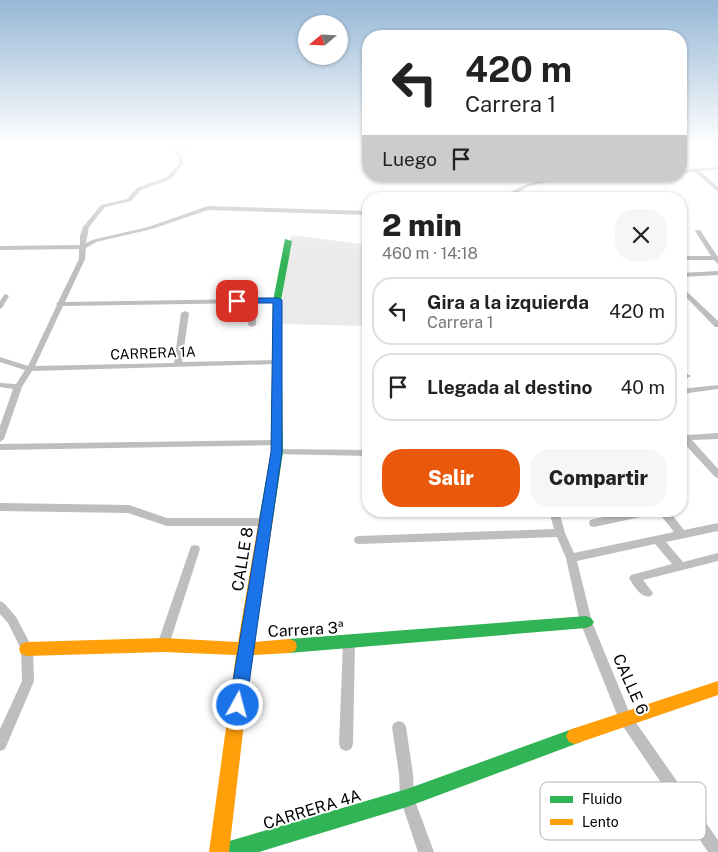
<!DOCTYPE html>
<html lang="es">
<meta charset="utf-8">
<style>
:root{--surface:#fff;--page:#f6f6f6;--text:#222;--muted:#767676;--line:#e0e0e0;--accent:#ea580c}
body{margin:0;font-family:"Public Sans",sans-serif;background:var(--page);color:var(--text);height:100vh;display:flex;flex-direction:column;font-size:19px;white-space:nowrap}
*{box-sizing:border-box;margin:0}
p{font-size:16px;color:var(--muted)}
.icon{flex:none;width:28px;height:28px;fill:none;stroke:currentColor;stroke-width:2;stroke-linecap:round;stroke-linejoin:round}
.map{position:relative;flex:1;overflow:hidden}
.side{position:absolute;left:362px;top:192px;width:325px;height:325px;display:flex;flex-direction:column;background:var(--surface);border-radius:20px;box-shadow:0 1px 4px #0004}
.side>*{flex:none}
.guide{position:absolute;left:362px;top:30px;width:325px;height:152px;border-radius:20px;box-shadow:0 1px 4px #0004;background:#fff;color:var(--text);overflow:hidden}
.needle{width:32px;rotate:251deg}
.tools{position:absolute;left:298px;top:15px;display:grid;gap:10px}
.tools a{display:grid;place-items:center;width:50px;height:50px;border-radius:50%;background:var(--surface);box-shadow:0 1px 4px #0004;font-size:25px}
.pin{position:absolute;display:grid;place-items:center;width:42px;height:42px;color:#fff;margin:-21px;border-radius:10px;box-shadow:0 2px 8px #0006}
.me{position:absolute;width:55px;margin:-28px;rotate:7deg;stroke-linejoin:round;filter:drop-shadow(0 0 4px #0008)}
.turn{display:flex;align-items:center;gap:18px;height:105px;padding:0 20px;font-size:22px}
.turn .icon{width:65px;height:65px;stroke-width:2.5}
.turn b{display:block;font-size:35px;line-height:42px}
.then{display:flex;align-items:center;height:48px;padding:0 20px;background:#0003;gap:10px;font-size:19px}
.round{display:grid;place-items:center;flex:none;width:52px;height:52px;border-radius:20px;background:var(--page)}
.headline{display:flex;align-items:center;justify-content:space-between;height:85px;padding:0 20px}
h1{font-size:30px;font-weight:800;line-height:38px}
.action{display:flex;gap:10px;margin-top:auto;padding:10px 20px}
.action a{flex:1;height:58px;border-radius:20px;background:var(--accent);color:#fff;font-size:20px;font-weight:800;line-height:58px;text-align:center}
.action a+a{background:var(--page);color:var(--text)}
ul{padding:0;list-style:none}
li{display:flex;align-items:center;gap:15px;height:68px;margin:0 10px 8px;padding:0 10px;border:2px solid var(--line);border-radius:20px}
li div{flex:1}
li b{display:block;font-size:19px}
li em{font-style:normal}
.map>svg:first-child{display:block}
.green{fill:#eaeaea}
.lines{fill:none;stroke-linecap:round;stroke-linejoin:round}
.street{fill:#bebebe;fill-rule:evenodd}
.fast{fill:#30b455;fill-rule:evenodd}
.slow{fill:#ff9f0a;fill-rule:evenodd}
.route{fill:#1a73e8;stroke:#114b97}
.labels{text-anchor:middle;stroke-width:4;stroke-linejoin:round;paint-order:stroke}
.street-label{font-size:14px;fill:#000;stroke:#fff}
.near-street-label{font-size:16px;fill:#000;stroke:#fff}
.key{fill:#fff;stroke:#b2b2b2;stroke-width:1}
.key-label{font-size:14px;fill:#000}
</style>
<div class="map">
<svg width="718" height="852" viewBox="0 0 718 852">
<rect width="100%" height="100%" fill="#fff"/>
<path class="green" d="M291 235 369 245V326L279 324Z"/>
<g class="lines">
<g class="street">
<path d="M192 144H198L178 152 183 158V164L171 179 141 190 131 201 105 207 89 227 86 243 92 240 148 227 208 206 369 211V215L208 210 152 229 96 242 86 248 85 259 65 302 251 299 254 298 257 299H277L280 301 277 303H257L256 325 252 327 248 325 250 303 63 306 35 366 174 363 181 313 185 311 189 313 182 362 277 360 281 362 277 364 32 371 22 387 4 439 0 442V426L13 389 0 387V383L16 384 25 370 0 362V357L28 366 57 305 56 304 58 302 79 259V249L0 250V246L80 245V236L83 227 101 205 127 199 137 188 167 177 179 164V158L173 150Z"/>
<path d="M718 167V169L700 171 718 187V192L695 172 681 173V171L692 169 694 168 697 169Z"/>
<path d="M559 176H571C558 182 542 182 527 187 519 191 511 199 502 199 517 185 539 180 559 176Z"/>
<path d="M696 230H700L718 257V264L714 260H681V256H711L695 231Z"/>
<path d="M718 271V275L681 277V273Z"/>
<path d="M681 286 718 321V327H715L681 292Z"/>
<path d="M6 294 9 296 2 308 0 309V301L4 295Z"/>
<path d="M681 374H687L691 376 687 378H681Z"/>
<path d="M718 385V389L681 394V389Z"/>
<path d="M681 431 687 435 718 433V439L692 440 718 469V478L715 477 681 440Z"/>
<path d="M276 440 281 443 279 445 0 450V444Z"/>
<path d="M277 449 369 450V456L274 454 272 452 274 450Z"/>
<path d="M0 503 129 505 167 518H265L269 519 270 522 269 525 265 526H167L128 513 0 511Z"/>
<path d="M549 511H559L565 533 574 553 674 532 659 513 594 527 590 526 589 523 590 520 594 519 635 511H669L684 530 718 523V531L666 542 683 562 718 553V561L643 580 653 593 651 596C641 599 634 586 629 578L631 575 635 574 672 564 655 544 577 561 592 622 630 714 718 840V852H708L620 722 580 622 566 558 557 537 359 544 355 543 354 540 355 537 359 536 554 529Z"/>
<path d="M195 545 199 546 200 549 169 645 167 649 163 650 159 649 157 645 190 549 191 546Z"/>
<path d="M0 601 4 603 16 617 33 649 34 681 5 749 0 751V729L22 681 21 649 8 623 0 614Z"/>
<path d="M349 638 353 639 355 643 353 744 351 749 346 751 341 749 339 744 343 643 345 639Z"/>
<path d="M399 721 404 723 406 727 413 774 414 798 434 852H418L400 798 399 774 392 727 394 723Z"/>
</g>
<g class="fast">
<path d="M285 239 292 241 281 301 283 452 273 519 271 522H261L259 519 271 452 273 301Z"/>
<path d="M586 616 591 618 594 622 591 626 586 628 289 653 283 651 281 646 283 641 289 639Z"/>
<path d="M575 728 581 730 584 736 581 742 407 807 259 852H216L219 845 226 842 407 789Z"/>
</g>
<g class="slow">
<path d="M266 514 271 516 273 519 254 642 289 639 295 641 297 646 295 651 289 653 252 655 229 852H209L236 655 163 652 27 656 21 654 19 649 21 644 27 642 163 638 238 642 259 519 261 516Z"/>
<path d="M718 681V695L575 744 569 742 566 736 569 730 575 728Z"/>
</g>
</g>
<linearGradient id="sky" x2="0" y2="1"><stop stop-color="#96b7d6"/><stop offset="0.55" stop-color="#fff"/><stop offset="1" stop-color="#fff" stop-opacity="0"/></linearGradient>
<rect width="718" height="263" fill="url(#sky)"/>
<path class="route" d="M237 298H278L282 300V452L246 705 244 710 238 712 232 710 229 705 271 452 273 303H234L232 301Z"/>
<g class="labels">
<g class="street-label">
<text transform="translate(153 353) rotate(-2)" y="5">CARRERA 1A</text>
</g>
<g class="near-street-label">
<text transform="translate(242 559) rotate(-81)" y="6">CALLE 8</text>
<text transform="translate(306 629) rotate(-3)" y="6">Carrera 3ª</text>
<text transform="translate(631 684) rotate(66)" y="6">CALLE 6</text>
<text transform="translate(312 809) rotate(-17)" y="6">CARRERA 4A</text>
</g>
</g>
<rect x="540" y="782" width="166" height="58" rx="8" class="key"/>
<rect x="550" y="796" width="23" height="7" fill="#30b455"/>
<rect x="550" y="819" width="23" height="6" fill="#ff9f0a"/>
<g class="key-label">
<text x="582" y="804">Fluido</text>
<text x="582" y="827">Lento</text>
</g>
</svg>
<div class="tools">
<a><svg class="needle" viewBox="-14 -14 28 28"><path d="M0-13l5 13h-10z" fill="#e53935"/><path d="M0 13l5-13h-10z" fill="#767676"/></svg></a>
</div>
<div class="pin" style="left:237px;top:301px;background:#d93025"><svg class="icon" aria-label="arrive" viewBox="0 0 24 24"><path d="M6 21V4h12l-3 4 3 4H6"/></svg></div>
<svg class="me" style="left:238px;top:705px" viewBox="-20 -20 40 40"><circle r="17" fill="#1a73e8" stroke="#fff" stroke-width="3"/><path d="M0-11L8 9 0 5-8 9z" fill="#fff"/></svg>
<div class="guide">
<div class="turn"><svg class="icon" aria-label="left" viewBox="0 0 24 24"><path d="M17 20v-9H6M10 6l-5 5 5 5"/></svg><div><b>420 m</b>Carrera 1</div></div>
<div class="then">Luego<svg class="icon" aria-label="arrive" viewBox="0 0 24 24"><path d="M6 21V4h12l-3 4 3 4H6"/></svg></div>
</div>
<section class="side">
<div class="headline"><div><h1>2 min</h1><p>460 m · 14:18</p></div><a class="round"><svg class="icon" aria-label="close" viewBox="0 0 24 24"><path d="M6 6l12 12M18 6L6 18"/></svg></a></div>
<ul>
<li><svg class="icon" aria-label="left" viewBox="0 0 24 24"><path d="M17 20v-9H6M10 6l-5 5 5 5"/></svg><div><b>Gira a la izquierda</b><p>Carrera 1</p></div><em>420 m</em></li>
<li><svg class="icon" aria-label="arrive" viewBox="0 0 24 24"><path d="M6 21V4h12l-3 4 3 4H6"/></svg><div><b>Llegada al destino</b></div><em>40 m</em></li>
</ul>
<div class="action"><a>Salir</a><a>Compartir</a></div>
</section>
</div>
